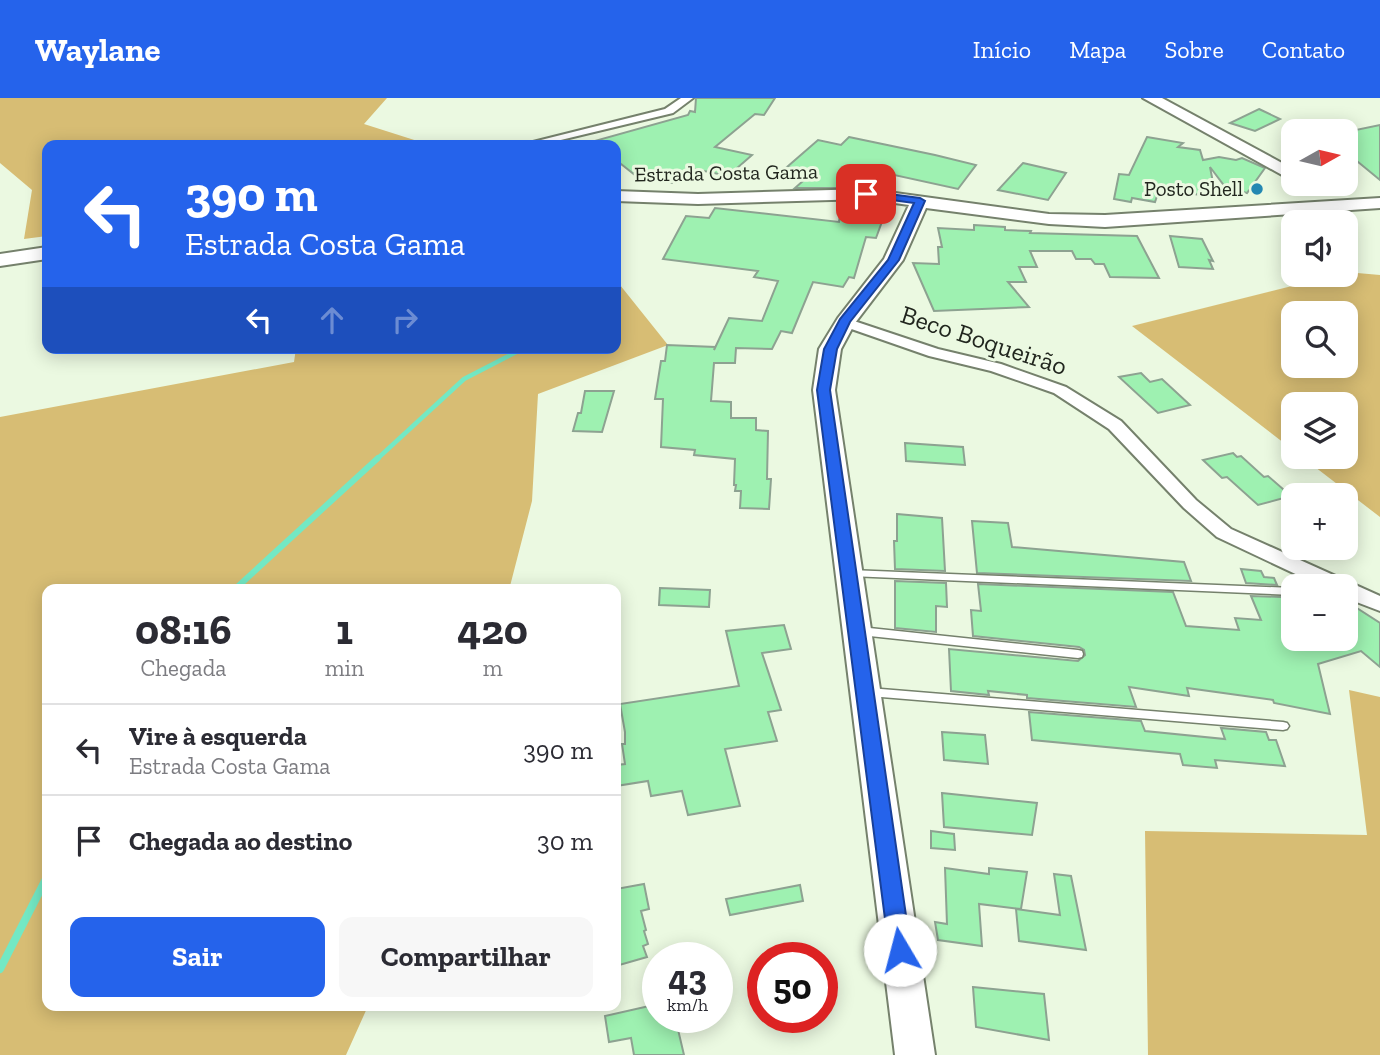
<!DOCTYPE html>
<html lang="pt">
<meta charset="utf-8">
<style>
:root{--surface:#fff;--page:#f7f7f7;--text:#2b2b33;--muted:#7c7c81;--line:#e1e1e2;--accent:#2563eb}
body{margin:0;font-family:"Zilla Slab",serif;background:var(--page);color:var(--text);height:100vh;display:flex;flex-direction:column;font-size:26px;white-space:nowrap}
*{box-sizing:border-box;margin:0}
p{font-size:23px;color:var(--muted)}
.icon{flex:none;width:38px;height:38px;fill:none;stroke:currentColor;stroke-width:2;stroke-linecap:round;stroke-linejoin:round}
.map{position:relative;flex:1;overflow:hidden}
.drawer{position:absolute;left:42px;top:486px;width:579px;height:427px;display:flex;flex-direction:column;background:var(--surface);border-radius:14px;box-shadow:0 4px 18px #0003}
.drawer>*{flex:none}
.banner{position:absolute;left:42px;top:42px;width:579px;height:214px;border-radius:14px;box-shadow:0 4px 18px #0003;background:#2563eb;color:#fff;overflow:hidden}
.needle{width:46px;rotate:82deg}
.controls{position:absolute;left:1281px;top:21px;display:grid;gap:14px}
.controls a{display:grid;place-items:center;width:77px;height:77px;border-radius:14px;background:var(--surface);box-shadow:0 4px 18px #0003;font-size:35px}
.speed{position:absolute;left:642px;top:844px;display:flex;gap:14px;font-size:35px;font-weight:700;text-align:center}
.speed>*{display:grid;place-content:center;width:91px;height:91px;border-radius:50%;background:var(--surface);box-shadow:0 4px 18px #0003;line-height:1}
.speed small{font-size:18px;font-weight:400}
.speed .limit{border:10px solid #d22;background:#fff;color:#111}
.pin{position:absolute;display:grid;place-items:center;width:60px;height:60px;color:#fff;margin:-30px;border-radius:14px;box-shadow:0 4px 10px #0006}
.me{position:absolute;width:77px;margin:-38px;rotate:352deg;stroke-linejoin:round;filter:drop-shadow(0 0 5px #0008)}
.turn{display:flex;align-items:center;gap:24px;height:147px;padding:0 28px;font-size:32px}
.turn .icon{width:91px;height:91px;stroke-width:2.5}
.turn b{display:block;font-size:49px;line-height:60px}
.lanes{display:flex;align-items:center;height:66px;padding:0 28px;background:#0003;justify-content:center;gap:35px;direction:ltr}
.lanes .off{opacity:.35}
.eta{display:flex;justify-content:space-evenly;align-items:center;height:119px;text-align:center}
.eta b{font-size:42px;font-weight:700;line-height:49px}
.button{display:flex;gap:14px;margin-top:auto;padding:14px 28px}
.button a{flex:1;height:80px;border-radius:14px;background:var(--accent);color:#fff;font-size:28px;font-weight:700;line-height:80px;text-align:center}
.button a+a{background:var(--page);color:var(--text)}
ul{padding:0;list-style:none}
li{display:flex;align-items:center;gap:21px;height:91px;padding:0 28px;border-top:2px solid var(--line)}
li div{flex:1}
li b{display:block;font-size:26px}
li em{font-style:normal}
header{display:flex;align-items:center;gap:42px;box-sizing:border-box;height:98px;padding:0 35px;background:var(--accent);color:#fff}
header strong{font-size:33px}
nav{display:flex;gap:38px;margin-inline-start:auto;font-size:24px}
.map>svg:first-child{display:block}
.green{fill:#d7bd74;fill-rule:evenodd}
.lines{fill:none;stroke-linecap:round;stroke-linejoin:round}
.stream-far2{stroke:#73e8c4;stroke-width:4.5}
.stream-far1{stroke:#73e8c4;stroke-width:6}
.stream{stroke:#73e8c4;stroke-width:8}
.building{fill:#9ef1b1;stroke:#8da291;stroke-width:2}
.lane-casing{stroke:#75816c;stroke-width:3}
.street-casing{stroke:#75816c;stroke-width:4}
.secondary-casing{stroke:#75816c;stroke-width:4}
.lane{fill:#fff;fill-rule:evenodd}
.street{fill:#fff;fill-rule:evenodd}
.secondary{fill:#fff;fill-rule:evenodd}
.route{fill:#2563eb;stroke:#184099;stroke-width:2}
.poi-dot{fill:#2488b2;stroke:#ebf9e1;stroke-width:2.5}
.labels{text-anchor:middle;stroke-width:6;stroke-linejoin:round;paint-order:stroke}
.far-street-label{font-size:21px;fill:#21261e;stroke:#ebf9e1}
.far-poi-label{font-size:21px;fill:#21261e;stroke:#ebf9e1;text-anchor:end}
.street-label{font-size:26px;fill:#21261e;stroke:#ebf9e1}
</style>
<header>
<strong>Waylane</strong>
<nav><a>Início</a><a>Mapa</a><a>Sobre</a><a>Contato</a></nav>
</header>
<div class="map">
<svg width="1380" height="957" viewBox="0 0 1380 957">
<rect width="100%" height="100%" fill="#ebf9e1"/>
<g class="green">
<path d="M0 0H387L364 26 430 47H47V138L24 141 32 92 0 65Z"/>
<path d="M1346 174 1380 177V419L1302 359H1346V306H1293V352L1132 228 1336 177H1346ZM1293 215H1346V268H1293Z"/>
<path d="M616 182 668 247 538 296 532 403 509 492H47V908H368L346 957H0V319L294 264 296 250H616Z"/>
<path d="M1349 592 1380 599V957H1148L1145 733 1367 737Z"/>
</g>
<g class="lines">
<path class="stream-far2" d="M376 362 464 281 524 250"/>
<path class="stream-far1" d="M234 492 378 360"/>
<path class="stream" d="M0 871 47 779"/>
</g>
<g class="building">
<path d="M696 0H775L764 17 755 16 715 49 752 57 728 78 690 70 672 85 635 77 616 62V47H596L591 44 688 17 690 13 695 14Z"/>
<path d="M1259 11 1280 21 1255 33 1230 25Z"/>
<path d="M1380 27V82L1346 54V34Z"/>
<path d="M849 39 935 57 976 67 958 91 890 76 877 90H795L812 75 787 69 818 42 841 47Z"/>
<path d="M1147 39 1183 45 1178 49 1200 52 1203 62 1219 59 1236 62 1242 60 1265 70 1247 95 1226 90 1210 69 1215 95 1207 93 1205 98 1160 89 1155 104 1132 100 1131 104 1114 101 1119 76 1129 77Z"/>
<path d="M1023 65 1066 75 1048 102 998 92Z"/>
<path d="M842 104H864L861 107 891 111 883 121 876 140 866 139 854 180 849 179 843 189 813 184 792 235 781 233 772 251 736 250 735 265H714L711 303 731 304V320H756V332L768 333 767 381H771L769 411 740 410 741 393H735L736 387H734L735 361 694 357 695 352 661 349 663 301H655L661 263H665L667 247 715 249 714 252 729 220 762 223 778 183 754 179 758 173 663 161 686 118 709 120 715 110 839 124Z"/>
<path d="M974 127 1005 129V132L1031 133 1030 135 1137 138 1159 180 1110 179 1104 166H1095L1091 161H1076L1072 153H1030L1037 169H1019L1026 184H1008L1029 209 934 213 913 165 939 166 938 149H942L938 130 974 132Z"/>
<path d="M1170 138 1202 141 1213 163 1209 162 1213 171 1179 169Z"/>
<path d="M1141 275 1150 284 1162 281 1190 307 1158 315 1119 279Z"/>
<path d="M585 293H614L602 334 573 333 578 315H581Z"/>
<path d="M905 345 963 349 965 367 906 363Z"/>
<path d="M1233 355 1237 359 1241 358 1264 379 1268 378 1291 398 1258 407 1227 379 1222 380 1203 362Z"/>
<path d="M897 416 942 420 945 473 895 471 894 443H897Z"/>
<path d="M972 423 1008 425 1012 449 1184 464 1191 483 977 475Z"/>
<path d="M1241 471 1261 473 1264 479 1274 480 1277 487 1246 485Z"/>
<path d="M895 483 946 485 947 509 936 508V534L895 530Z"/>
<path d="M978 486 1173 494 1186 528 1239 532 1235 520 1261 522 1251 498 1282 499 1285 506 1293 507V541H1346V503L1380 525V569L1361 553 1318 566 1330 616 1274 605 1273 602 1187 590 1189 598 1129 589 1136 609 1027 600V597L988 593 989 597 951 593 949 551 1078 563 1085 557 1084 552 1079 549 973 538 971 512 981 513Z"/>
<path d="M660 490 710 492 709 509 659 507Z"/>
<path d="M784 527 791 551 762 555 781 612 768 614 777 643 725 651 740 708 688 717 682 693 651 698 648 683 616 688V667L625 666 622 646H625V634L620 606 739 588 726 533Z"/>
<path d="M1029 614 1141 623 1145 633 1225 641 1221 630 1266 634 1269 642H1276L1285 668 1215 662 1217 670 1183 667 1180 656 1032 642Z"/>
<path d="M942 634 985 637 988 666 944 662Z"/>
<path d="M942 695 1037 705 1032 737 944 729Z"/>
<path d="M931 733 954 736 955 752 931 750Z"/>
<path d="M945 770 989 776V770L1027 774 1021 811 979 806 982 848 938 842 935 824 947 826Z"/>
<path d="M1054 776 1071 778 1086 852 1019 843 1016 811 1060 817Z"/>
<path d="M644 786 649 811 641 813 646 832 644 833 648 846 643 848 647 859 616 868V791Z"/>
<path d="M800 787 803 803 730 817 726 801Z"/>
<path d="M973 889 1044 896 1049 942 976 929Z"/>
<path d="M658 906V919H672L674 924 676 923 684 957H634L631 940 609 944 605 918Z"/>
</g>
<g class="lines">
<g class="lane-casing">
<g id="lane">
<path d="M850 472 1293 490V497L850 478 845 475Z"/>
<path d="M860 529 1078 552 1082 553 1083 556 1082 559 1078 560 860 537 856 536 855 533 856 530Z"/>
<path d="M869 590 1283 624 1287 625 1289 628 1287 631 1283 632 869 598 865 597 864 594 865 591Z"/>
</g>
</g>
<g class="street-casing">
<g id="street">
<path d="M681 0H693L673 15 540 47H521L665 11Z"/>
<path d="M845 220 938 251 1001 266 1066 289 1121 323 1196 402 1231 431 1380 498V513L1346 500V488H1321L1217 439 1184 410 1109 331 1054 295 991 273 929 258 840 227 838 224Z"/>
</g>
</g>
<g class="secondary-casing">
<g id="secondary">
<path d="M1143 0H1162L1293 71V83Z"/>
<path d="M866 91 1049 116 1105 117 1380 100V110L1105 129 1049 126 926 110 903 162 855 225 841 251 835 292 935 957H895L813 292 819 251 838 220 884 161 909 107 866 101 698 106 616 103V93L698 96Z"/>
<path d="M47 149V161L0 168V156Z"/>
</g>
</g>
<use href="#lane" class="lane"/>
<use href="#street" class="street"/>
<use href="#secondary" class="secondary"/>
</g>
<path class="route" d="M866 93 920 100 925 103 899 162 850 224 837 251 830 292 911 852 907 859 900 862 892 859 889 852 817 292 824 251 840 221 888 162 914 105 863 98 861 96Z"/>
<circle class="poi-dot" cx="1257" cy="91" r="7"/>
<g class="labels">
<g class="far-street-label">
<text transform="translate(726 75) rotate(-1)" y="7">Estrada Costa Gama</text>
</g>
<g class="far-poi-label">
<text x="1243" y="98">Posto Shell</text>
</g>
<g class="street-label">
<text transform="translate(984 242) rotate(18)" y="9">Beco Boqueirão</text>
</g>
</g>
</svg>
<div class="controls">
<a><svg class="needle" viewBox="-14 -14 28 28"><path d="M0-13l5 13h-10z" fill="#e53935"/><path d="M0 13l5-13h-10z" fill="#7c7c81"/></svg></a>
<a><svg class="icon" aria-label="sound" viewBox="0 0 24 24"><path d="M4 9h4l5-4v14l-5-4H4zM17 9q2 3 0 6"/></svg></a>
<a><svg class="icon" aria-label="search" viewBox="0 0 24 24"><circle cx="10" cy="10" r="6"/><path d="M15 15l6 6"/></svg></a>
<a><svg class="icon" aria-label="layers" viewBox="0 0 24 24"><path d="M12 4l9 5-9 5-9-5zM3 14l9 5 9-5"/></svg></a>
<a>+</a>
<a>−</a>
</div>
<div class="speed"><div>43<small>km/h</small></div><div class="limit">50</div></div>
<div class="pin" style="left:866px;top:96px;background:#d93025"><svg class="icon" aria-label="arrive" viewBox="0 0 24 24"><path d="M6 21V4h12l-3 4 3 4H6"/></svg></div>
<svg class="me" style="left:900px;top:852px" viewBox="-20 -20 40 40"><circle r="19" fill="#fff"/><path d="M0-13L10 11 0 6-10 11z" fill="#2563eb"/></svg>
<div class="banner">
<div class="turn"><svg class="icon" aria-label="left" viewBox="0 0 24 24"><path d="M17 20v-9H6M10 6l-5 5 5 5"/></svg><div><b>390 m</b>Estrada Costa Gama</div></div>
<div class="lanes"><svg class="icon" aria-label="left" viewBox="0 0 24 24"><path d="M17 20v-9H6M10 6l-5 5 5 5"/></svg><svg class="icon off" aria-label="ahead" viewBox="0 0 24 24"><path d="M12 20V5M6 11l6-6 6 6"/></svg><svg class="icon off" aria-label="right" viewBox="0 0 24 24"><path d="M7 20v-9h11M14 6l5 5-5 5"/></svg></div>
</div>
<section class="drawer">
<div class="eta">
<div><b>08:16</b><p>Chegada</p></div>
<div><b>1</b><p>min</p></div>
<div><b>420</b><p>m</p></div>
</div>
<ul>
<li><svg class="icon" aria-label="left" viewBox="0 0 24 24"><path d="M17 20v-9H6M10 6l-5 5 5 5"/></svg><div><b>Vire à esquerda</b><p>Estrada Costa Gama</p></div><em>390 m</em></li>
<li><svg class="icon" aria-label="arrive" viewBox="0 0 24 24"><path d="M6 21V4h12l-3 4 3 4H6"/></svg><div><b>Chegada ao destino</b></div><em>30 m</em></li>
</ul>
<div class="button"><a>Sair</a><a>Compartilhar</a></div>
</section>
</div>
